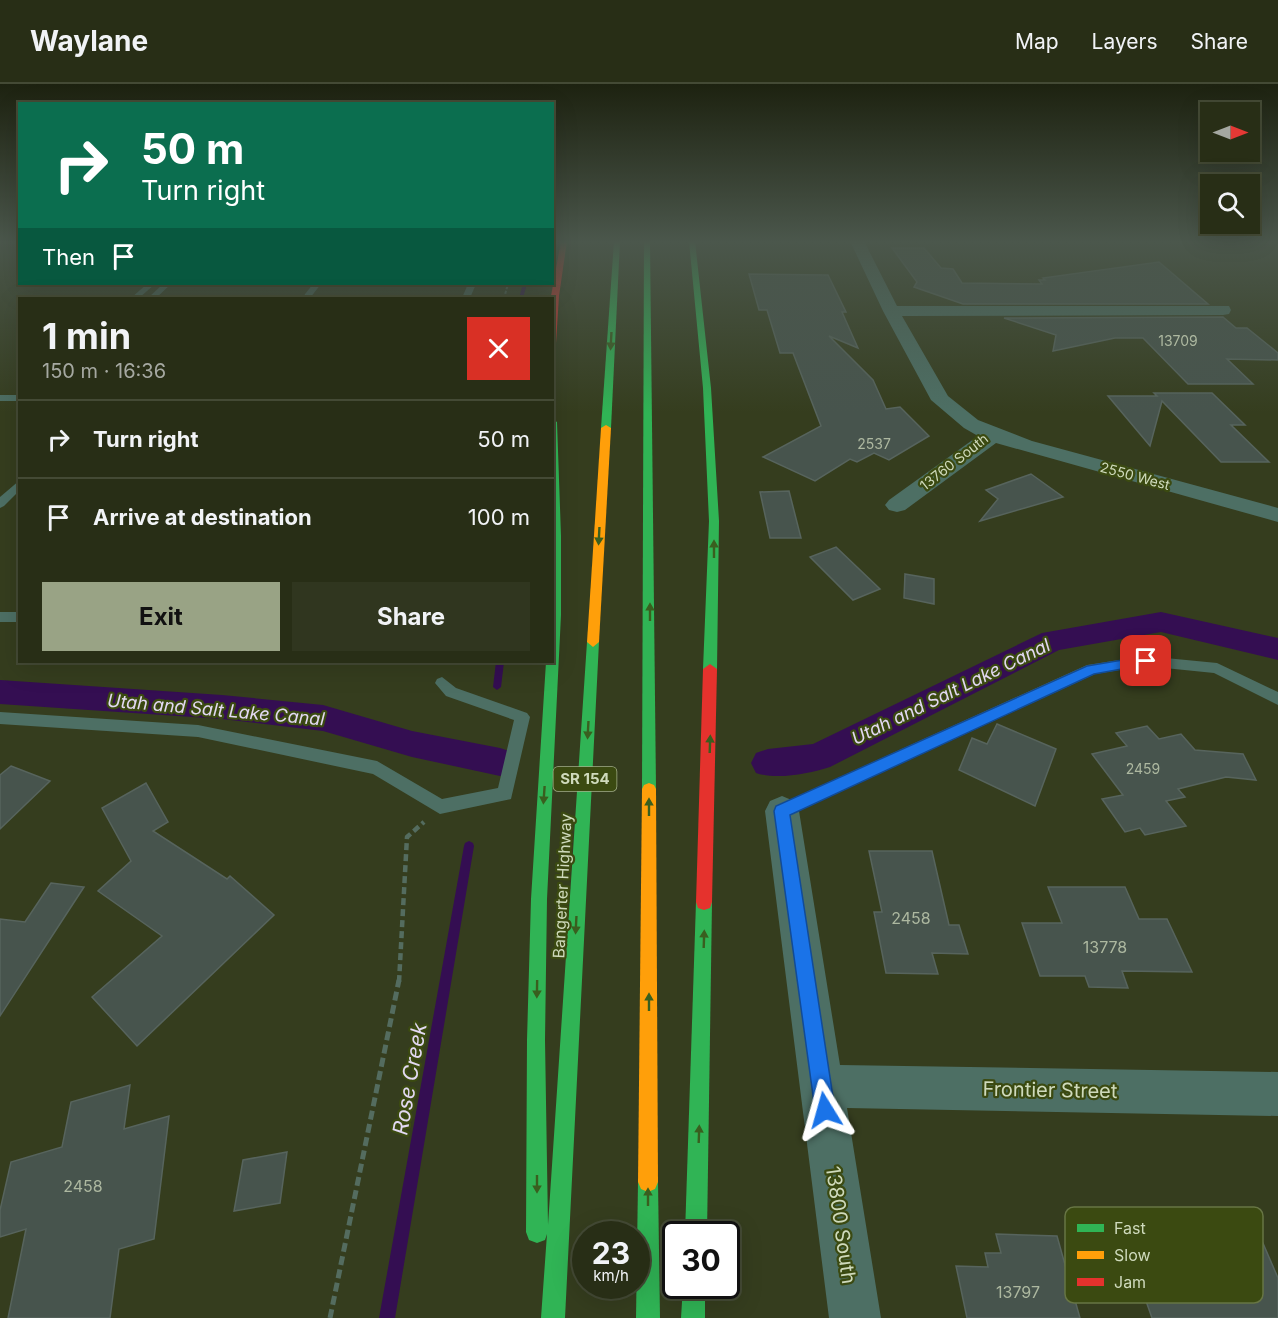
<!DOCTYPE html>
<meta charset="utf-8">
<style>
:root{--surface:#282e16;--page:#30361f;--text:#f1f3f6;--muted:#a5a8a1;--line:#444a35;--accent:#99a385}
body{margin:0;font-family:Inter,sans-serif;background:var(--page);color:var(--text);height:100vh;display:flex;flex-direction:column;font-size:22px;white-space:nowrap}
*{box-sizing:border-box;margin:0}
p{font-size:20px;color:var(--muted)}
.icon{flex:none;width:33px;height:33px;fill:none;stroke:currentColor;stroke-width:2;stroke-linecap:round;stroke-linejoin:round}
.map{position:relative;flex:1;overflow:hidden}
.sheet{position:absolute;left:18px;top:213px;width:536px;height:366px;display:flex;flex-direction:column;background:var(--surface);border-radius:0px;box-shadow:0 6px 24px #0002,0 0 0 2px var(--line)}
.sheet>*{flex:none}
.hud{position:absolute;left:18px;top:18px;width:536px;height:183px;border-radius:0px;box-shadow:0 6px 24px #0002,0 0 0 2px var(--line);background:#0b6e4f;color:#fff;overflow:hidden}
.needle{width:39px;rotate:90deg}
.buttons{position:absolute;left:1200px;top:18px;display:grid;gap:12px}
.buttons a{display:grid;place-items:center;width:60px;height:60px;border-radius:0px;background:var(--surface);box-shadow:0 6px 24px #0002,0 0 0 2px var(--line);font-size:30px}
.speed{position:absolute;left:572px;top:1137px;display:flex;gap:12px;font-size:30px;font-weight:700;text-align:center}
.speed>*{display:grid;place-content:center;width:78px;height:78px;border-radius:50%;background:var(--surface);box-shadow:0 6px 24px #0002,0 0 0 2px var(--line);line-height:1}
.speed small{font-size:15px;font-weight:400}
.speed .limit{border:3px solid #111;border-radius:9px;background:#fff;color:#111}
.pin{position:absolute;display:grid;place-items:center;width:51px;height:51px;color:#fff;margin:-26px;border-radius:12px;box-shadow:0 3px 9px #0006}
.me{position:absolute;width:66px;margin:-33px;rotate:352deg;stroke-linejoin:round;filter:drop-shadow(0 0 4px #0008)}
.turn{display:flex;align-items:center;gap:21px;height:126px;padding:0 24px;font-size:27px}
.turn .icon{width:78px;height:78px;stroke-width:2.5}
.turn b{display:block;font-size:42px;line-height:51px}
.then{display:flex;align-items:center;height:57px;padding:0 24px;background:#0003;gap:12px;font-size:22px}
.round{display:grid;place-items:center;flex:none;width:63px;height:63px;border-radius:0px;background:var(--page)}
.headline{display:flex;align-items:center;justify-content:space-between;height:102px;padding:0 24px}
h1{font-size:36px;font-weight:700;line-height:45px}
.button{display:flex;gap:12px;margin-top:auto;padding:12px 24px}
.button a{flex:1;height:69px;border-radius:0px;background:var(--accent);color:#111;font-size:24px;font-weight:700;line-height:69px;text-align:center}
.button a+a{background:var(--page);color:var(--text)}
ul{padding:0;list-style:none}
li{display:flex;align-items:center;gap:18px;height:78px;padding:0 24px;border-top:2px solid var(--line)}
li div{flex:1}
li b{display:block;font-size:22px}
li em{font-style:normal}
header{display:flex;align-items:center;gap:36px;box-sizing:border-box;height:84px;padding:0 30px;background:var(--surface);border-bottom:2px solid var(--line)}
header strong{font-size:28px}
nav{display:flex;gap:33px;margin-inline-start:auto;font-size:21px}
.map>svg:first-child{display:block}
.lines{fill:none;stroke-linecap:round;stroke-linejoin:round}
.stream{fill:#340e52;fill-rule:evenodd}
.canal{fill:#340e52;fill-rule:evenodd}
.building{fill:#47544d;stroke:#57645d;stroke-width:1.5}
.path-far2{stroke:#546c5f;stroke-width:2;stroke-dasharray:3 1.5;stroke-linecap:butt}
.path-far1{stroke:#546c5f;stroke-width:4.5;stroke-dasharray:7 4;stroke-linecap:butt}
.path{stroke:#546c5f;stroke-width:5;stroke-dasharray:9 4.5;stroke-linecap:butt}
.lane{fill:#4d6f64;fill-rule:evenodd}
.street{fill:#4d6f64;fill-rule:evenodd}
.fast{fill:#30b455;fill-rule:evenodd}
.slow{fill:#ff9f0a;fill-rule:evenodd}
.jam{fill:#e5322d;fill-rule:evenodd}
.oneway{fill:#395f1f}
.route{fill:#1a73e8;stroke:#114b97;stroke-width:1.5}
.labels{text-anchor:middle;stroke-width:4.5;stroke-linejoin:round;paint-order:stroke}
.number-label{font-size:14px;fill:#adb8a0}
.far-street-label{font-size:14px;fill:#cfdabc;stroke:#3b4a11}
.shield{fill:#3b4a11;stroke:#a3af89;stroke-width:1.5}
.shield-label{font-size:15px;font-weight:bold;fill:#cfdabc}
.street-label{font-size:16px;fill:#cfdabc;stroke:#3b4a11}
.near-number-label{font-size:16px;fill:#adb8a0}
.water-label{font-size:18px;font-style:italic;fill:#e3d9f3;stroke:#3b4a11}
.near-street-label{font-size:20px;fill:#cfdabc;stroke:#3b4a11}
.near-water-label{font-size:21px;font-style:italic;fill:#e3d9f3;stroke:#3b4a11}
.key{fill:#3b4a11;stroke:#677544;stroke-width:1.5}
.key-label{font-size:16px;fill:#cfdabc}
</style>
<header>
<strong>Waylane</strong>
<nav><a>Map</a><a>Layers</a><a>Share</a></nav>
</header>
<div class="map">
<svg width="1278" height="1234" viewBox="0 0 1278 1234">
<rect width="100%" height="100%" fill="#353d1e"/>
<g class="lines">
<g class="stream">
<path d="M523 200H527L523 214H519Z"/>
<path d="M496 578H504L501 603 497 606 493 603Z"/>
<path d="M469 757 473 759 474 762 395 1234H379L464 762 465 759Z"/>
</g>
<g class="canal">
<path d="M1161 528 1278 554V576L1161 548 1059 566 830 683C808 690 777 696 756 689L751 679 756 669 768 665 813 660 1042 549Z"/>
<path d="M0 596 222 611 323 621 412 647 500 664 512 668 517 678 512 688 500 692 412 673 323 647 222 635 0 620Z"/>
</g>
</g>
<g class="building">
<path d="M892 164H924L941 184 953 185 962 199 1042 200 1039 196H1045L1043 194 1159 178 1208 220H963L914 203 917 198Z"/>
<path d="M749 190 828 191 846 228H842L858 264 829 252 873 296 886 325 900 323 929 352 889 376 874 369 857 378 850 375 815 397 763 373 821 342 793 269H780L767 226H759Z"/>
<path d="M1223 233 1236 244H1247L1278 269V276L1227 275 1253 300H1188L1143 254H1115L1053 267 1056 251 1004 234Z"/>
<path d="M1154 309H1212L1245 341H1231L1269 378H1221L1162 317 1150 362 1108 312H1157Z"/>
<path d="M1031 390 1063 413 980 437 998 415 986 406Z"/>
<path d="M789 407 801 454H770L760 408Z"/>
<path d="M836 463 880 505 853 516 810 473Z"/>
<path d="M905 490 934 495V520L904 514Z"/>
<path d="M997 640 1056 665 1035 722 959 686 972 654 987 660Z"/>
<path d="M1147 642 1159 655 1181 650 1195 666 1243 670 1256 696 1226 693 1178 705 1185 713 1166 717 1186 742 1145 751 1140 744 1125 748 1102 715 1123 711 1092 670 1127 662 1116 649Z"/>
<path d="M11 682 50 697 0 745V691Z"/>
<path d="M146 699 168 738 153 747 227 795 230 792 274 831 137 962 92 913 162 852 98 807 131 777 102 724Z"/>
<path d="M869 767H932L949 841H959L968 870 932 869 938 890 886 889 874 828H882Z"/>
<path d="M51 799 84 803 0 932V835L25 838Z"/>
<path d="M1048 803H1125L1139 835H1167L1192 888 1122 887 1128 904 1089 903 1085 892H1040L1022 839H1062Z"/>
<path d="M130 1001 124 1045 169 1032 154 1155 119 1165 110 1234H8L26 1145 0 1153V1126L11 1078 62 1063 71 1018Z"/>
<path d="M287 1068 280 1119 234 1127 243 1076Z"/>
<path d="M996 1150 1057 1152 1080 1234H967L956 1182 988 1183 985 1169H1001Z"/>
<path d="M1207 1150H1259L1278 1194V1234H1152L1133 1180H1219Z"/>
</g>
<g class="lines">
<path class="path-far2" d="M504 214 508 200"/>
<path class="path-far1" d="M399 898 407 753 424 738"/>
<path class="path" d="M330 1234 399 896"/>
<g class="lane">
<path d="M147 200H155L139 214H131Z"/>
<path d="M163 200H171L156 214H148Z"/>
<path d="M313 200H321L310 214H302Z"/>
<path d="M468 200H476L470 214H462Z"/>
<rect x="0" y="311" width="20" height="6"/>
<path d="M20 396V406L4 422 0 424V413Z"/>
<rect x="0" y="528" width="20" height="10"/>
<path d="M1145 572 1217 579 1278 608V621L1214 589 1145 582 1095 590 788 732 782 734 776 732 774 727 776 722 1087 581Z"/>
<path d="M442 593 456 604 527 629 530 633 511 715 440 730 373 690 198 653 0 640V628L198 641 377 677 442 715 498 704 514 636 446 612 435 599 437 595Z"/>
</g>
<g class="street">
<path d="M850 157H864L897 222H1229L1231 226 1229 230 1223 231 902 232 948 312 978 336 1032 357 1278 424V438L996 359 905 426 897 428 889 426 885 421 889 416 978 352 964 344 931 316 883 227Z"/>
<path d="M782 712 794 717 799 727 840 981 1278 988V1032L847 1024 881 1234H829L765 727 770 717Z"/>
</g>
<g class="fast">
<path d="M614 157H620L611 344 606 347 601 344Z"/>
<path d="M644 157H650L656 705 654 709 649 711 644 709 642 705Z"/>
<path d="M689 157H695L711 304 719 437 717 585 710 590 703 585 709 437 703 304Z"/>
<path d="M552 335 557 338 561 452V531L547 815 545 956 548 1141 587 558 593 553 599 558 565 1234H541L547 1150 545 1156 537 1159 529 1156 526 1148 527 956 531 815 546 578H552Z"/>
<path d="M704 810 710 812 712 818 707 1150H685L696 818 698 812Z"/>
<path d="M648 1088 655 1091 658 1098 660 1234H636L638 1098 641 1091Z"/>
<path d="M683 1202H705V1234H681Z"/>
</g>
<g class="slow">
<path d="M606 341 611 344 599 558 593 563 587 558 601 344Z"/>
<path d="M649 699 654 701 656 705 658 1098 655 1105 648 1108 641 1105 638 1098 642 705 644 701Z"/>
</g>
<g class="jam">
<path d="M561 157H567L559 212 556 259 552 261 551 212Z"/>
<path d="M710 580 717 585 712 818 710 824 704 826 698 824 696 818 703 585Z"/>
</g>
</g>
<defs><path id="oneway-solid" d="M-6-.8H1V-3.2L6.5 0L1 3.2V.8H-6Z" transform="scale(1.5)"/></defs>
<g class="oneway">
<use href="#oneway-solid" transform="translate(611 257) rotate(93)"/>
<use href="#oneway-solid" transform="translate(599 452) rotate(93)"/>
<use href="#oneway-solid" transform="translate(714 465) rotate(-90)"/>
<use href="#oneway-solid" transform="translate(650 528) rotate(-90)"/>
<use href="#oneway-solid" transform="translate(588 646) rotate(93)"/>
<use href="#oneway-solid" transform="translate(710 660) rotate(-88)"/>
<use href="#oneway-solid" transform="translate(544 711) rotate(94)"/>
<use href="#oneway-solid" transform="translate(649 723) rotate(-90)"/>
<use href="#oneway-solid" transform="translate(576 841) rotate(93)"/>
<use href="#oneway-solid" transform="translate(704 855) rotate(-88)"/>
<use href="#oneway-solid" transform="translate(537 905) rotate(91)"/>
<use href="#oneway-solid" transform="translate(649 918) rotate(-90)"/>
<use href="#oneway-solid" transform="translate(699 1050) rotate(-88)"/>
<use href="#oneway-solid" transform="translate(537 1100) rotate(90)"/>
<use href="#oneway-solid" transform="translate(648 1113) rotate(-90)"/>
</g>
<linearGradient id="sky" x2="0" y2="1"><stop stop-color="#1d2210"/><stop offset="0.48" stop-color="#4b574c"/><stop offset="1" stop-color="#4b574c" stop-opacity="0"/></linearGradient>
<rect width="1278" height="329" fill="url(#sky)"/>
<path class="route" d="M1146 572 1152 577 1150 580 1094 590 790 731 835 1026 832 1033 825 1036 818 1033 815 1026 774 727 776 722 1087 582Z"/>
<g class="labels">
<g class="number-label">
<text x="1178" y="262">13709</text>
<text x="874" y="365">2537</text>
<text x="1143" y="690">2459</text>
</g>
<g class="far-street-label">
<text transform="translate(954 378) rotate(-38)" y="5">13760 South</text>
<text transform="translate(1135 392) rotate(15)" y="5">2550 West</text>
</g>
<rect class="shield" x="553.5" y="683" width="63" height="24" rx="4.5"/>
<g class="shield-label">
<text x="585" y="700">SR 154</text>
</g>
<g class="street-label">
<text transform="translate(562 802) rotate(-87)" y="6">Bangerter Highway</text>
</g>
<g class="near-number-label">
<text x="911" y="840">2458</text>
<text x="1105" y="869">13778</text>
<text x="83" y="1108">2458</text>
<text x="1018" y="1214">13797</text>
</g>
<g class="water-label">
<text transform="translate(951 608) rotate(-26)" y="6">Utah and Salt Lake Canal</text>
<text transform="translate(216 626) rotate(5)" y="6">Utah and Salt Lake Canal</text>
</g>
<g class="near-street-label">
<text transform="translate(1050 1006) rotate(1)" y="7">Frontier Street</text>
<text transform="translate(841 1141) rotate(82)" y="7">13800 South</text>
</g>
<g class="near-water-label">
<text transform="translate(410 995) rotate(-80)" y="7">Rose Creek</text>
</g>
</g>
<rect x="1065" y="1123" width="198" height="96" rx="9" class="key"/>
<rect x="1077" y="1140" width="27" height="8" fill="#30b455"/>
<rect x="1077" y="1167" width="27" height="8" fill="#ff9f0a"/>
<rect x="1077" y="1194" width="27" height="8" fill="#e5322d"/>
<g class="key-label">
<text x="1114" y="1150">Fast</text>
<text x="1114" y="1177">Slow</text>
<text x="1114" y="1204">Jam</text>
</g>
</svg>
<div class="buttons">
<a><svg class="needle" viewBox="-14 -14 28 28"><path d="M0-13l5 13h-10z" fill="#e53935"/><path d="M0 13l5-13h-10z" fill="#a5a8a1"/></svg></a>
<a><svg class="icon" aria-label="search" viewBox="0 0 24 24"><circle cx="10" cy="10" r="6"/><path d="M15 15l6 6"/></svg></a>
</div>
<div class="speed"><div>23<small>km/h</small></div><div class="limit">30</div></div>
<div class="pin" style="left:1146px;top:577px;background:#d93025"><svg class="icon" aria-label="arrive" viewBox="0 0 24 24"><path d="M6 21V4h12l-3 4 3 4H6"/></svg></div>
<svg class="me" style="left:825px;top:1026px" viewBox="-20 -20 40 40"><path d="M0-17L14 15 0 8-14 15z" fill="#1a73e8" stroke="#fff" stroke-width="4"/></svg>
<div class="hud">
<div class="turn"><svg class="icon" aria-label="right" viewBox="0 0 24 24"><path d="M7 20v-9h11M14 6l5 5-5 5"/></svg><div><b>50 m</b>Turn right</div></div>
<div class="then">Then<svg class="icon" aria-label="arrive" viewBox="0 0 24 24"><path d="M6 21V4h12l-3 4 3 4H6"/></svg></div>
</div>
<section class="sheet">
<div class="headline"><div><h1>1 min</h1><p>150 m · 16:36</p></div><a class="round" style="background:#d93025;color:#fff"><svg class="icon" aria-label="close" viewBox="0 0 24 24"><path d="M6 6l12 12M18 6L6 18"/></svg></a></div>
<ul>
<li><svg class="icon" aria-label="right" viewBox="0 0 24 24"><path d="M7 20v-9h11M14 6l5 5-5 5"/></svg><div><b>Turn right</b></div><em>50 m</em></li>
<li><svg class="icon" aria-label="arrive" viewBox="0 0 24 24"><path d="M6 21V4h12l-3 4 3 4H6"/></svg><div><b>Arrive at destination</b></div><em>100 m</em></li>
</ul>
<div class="button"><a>Exit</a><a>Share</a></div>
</section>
</div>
